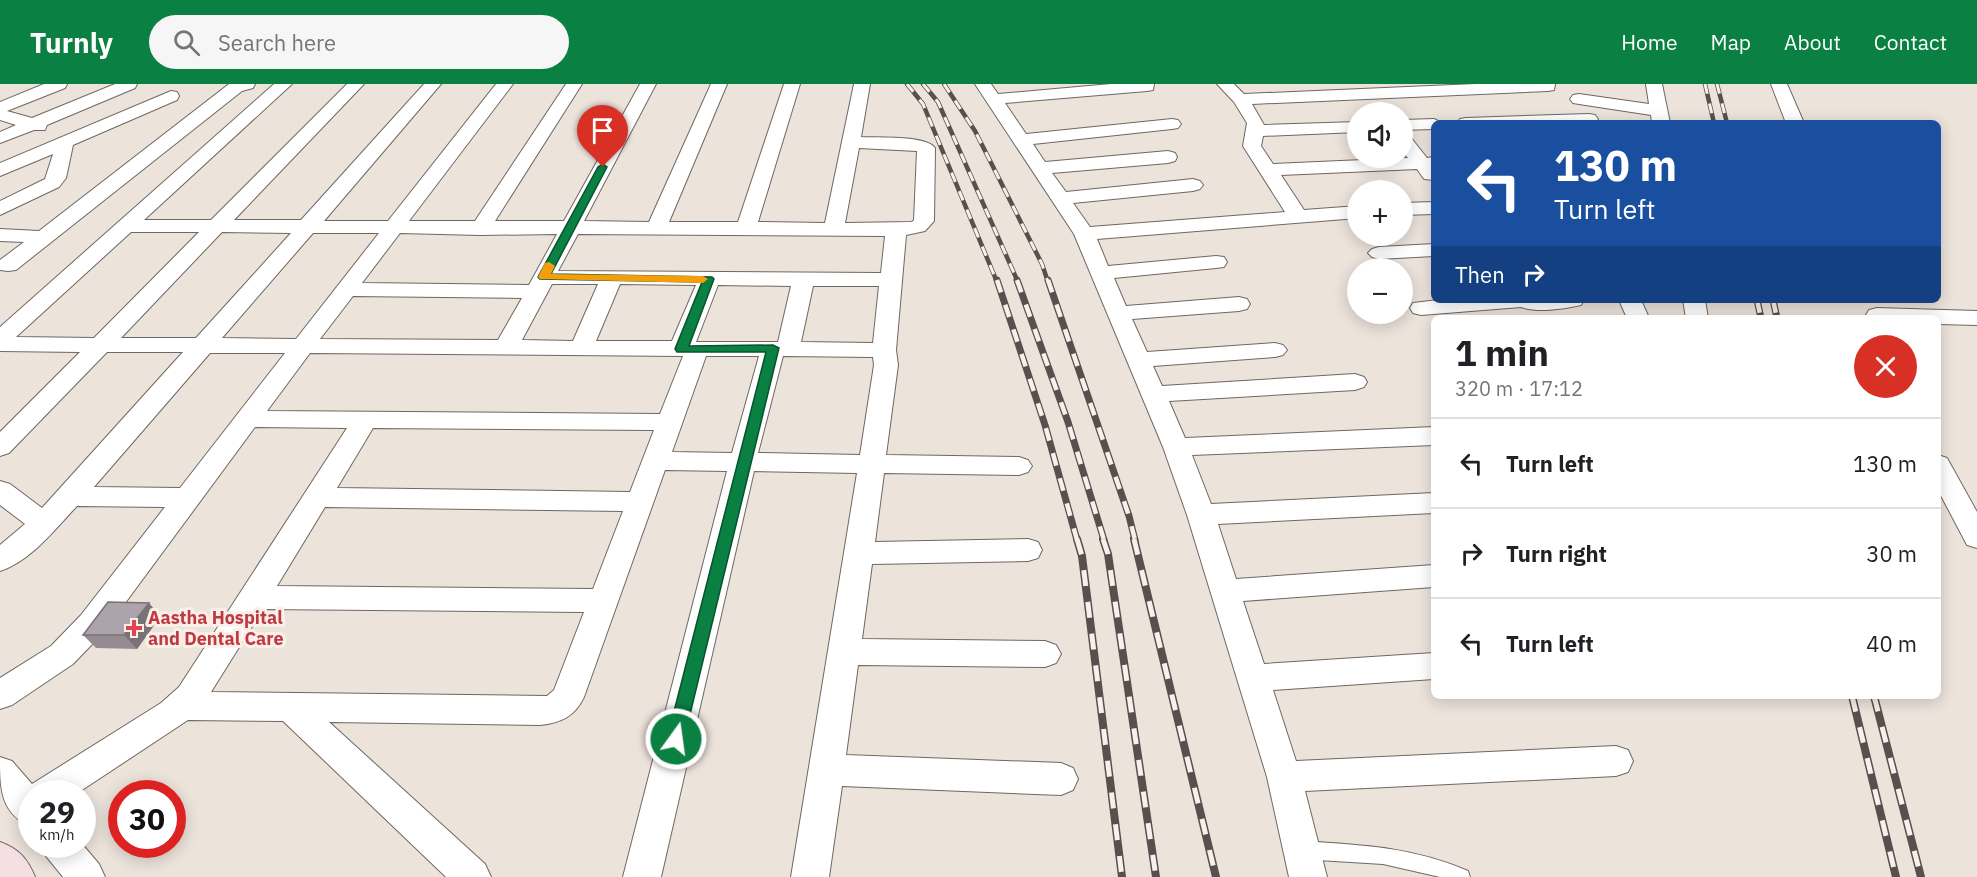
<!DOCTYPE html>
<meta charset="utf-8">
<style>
:root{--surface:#fff;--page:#f6f6f6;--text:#202124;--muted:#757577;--line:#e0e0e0;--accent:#0b8043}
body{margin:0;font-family:"IBM Plex Sans",sans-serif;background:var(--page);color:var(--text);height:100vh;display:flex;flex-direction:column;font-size:22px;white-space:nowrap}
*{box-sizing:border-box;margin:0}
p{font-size:20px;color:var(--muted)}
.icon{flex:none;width:33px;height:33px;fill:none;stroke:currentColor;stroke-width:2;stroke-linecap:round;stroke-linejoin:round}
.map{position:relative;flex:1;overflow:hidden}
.side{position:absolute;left:1431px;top:231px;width:510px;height:384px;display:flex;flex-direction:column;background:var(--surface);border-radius:9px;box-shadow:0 3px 15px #0003}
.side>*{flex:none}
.hud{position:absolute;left:1431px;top:36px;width:510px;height:183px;border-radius:9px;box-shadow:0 3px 15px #0003;background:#1a4fa0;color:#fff;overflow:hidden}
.buttons{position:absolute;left:1347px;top:18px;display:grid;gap:12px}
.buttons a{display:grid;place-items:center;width:66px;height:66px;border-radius:50%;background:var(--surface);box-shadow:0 3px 15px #0003;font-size:30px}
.speed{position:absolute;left:18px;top:696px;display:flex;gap:12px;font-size:30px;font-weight:700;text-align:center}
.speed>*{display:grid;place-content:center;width:78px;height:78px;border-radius:50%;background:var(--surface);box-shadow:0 3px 15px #0003;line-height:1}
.speed small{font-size:15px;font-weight:400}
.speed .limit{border:9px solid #d22;background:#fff;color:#111}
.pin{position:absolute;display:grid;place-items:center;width:51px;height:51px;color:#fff;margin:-62px -26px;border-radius:50% 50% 50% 0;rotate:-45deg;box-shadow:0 0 6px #0007}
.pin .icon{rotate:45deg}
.me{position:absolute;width:66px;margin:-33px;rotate:14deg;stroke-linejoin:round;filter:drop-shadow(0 0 4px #0008)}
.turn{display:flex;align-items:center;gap:21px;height:126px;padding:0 24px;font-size:27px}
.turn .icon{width:78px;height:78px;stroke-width:2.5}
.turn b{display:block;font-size:42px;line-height:51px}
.then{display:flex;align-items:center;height:57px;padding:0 24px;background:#0003;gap:12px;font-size:22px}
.round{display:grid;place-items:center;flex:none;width:63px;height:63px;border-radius:32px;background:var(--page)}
.overview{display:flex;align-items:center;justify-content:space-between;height:102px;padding:0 24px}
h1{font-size:36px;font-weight:700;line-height:45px}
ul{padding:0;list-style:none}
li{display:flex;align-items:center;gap:18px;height:90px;padding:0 24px;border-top:2px solid var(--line)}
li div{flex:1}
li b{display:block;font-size:22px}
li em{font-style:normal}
header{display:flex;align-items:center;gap:36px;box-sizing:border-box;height:84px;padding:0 30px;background:var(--accent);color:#fff}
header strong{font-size:28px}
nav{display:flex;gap:33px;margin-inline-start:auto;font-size:21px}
.search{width:420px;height:54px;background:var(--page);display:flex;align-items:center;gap:15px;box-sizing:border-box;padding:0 21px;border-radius:33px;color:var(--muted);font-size:22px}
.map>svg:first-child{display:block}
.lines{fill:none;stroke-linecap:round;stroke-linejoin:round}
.lane-casing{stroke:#6f6761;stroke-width:2}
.street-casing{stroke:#6f6761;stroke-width:2}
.secondary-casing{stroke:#6f6761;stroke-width:2}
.lane{fill:#fff;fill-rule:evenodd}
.street{fill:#fff;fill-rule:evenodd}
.secondary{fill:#f6dfe2;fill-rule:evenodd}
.rail-far2-casing{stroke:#56514e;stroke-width:4.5}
.rail-far1-casing{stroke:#56514e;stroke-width:7}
.rail-casing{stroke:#56514e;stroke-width:8}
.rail-far2{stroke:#faf0e9;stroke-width:3;stroke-dasharray:10;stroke-linecap:butt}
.rail-far1{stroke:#faf0e9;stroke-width:4.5;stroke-dasharray:13;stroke-linecap:butt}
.rail{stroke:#faf0e9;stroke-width:5;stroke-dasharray:16;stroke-linecap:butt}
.wall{fill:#958c92}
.shaded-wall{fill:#797277}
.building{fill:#ada3aa;stroke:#797277;stroke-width:1.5}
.route{fill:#0b8043;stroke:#07532c;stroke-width:1.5}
.slow{fill:#f59e0b}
.health-dot{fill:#e0444e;stroke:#faf0e9;stroke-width:2}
.labels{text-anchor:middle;stroke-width:6;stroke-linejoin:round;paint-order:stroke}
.health-label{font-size:18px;font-weight:bold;fill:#be3a42;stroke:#faf0e9;text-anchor:start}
</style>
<header>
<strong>Turnly</strong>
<div class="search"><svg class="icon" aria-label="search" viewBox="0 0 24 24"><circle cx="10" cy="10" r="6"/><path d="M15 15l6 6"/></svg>Search here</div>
<nav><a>Home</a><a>Map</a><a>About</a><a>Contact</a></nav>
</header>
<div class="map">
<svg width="1977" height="793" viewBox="0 0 1977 793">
<rect width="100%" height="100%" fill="#ece3db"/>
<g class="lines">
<g class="lane-casing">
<path id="lane" d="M1302 757C1360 761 1414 763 1468 787L1470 793H1440L1383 780 1302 775 1296 772 1293 766 1296 760Z"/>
</g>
<g class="street-casing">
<g id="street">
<path d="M44 0H67L65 4 7 27 32 34 115 0H137L135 4 47 41 45 46H34L0 59V48L16 41 0 36V18Z"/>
<path d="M229 0H255L253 4 242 7 16 186 8 187 0 186V176L24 158 0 157V145L39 147Z"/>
<path d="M274 0H292L144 136H211L347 0H364L234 136H301L424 0H441L324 137H388L496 0H513L409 137H475L566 0H582L495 137H564L640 0H656L584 137 649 138 711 0H727L669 138H738L784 0H800L758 138 825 139 854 0H870L861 53C877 54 926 51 935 64L934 137 925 147 906 151 896 266 898 281 886 371 1019 373 1028 376 1032 382 1028 388 1019 391 884 389 875 458 1028 455 1038 458 1042 466 1038 474 1028 477 872 480 862 555 1045 557 1056 561 1061 570 1056 579 1045 583 858 581 846 671 1061 679 1073 684 1078 695 1073 706 1061 711 842 702 829 793H791L857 389 754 387 661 793H623L727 387 665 386 584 613C575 632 561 639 540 641L329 638 485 780 491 793H446L283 637 188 636 76 710H32V743C0 730 0 704 0 673L12 677 32 700 161 619 179 603 347 344 255 343 103 549 73 580 12 621 0 625V594L51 562 81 531 165 423 77 422C55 445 31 477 0 487V461L25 440 0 421V397L10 400 42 424 183 268H107L9 369 0 372V348L80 268 0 267V243ZM859 64 917 67 914 136 912 138 845 139ZM131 148H199L94 254 16 253ZM222 148 291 149 196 254H121ZM313 149H379L296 255 222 254ZM400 149 480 151 557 150 529 201 362 199ZM578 150 885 152 881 189 558 187ZM552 200H598L573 257 522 256ZM620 200 696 201 672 257H596ZM718 201 791 202 778 258H696ZM813 202H879L873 259 801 258ZM353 212 522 214 498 256 320 255ZM210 269H285L180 404 94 403ZM310 269 683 272 660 330 267 327ZM706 272H759L732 369 672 368ZM783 272 873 273 874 281 860 371 758 369ZM373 344 654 346 630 408 337 404ZM325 423 623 427 593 505 277 502ZM263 525 584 528 554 606 547 612 211 608Z"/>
<path d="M975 0H991L998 10 1111 0H1154L1153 6 1147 7 1005 19 1026 50 1172 35 1178 36 1181 40 1178 44 1172 45 1033 60 1045 78 1168 67 1175 69 1177 73 1175 77 1168 79 1052 89 1066 108 1193 95 1200 97 1203 101 1200 105 1193 107 1073 119 1090 143 1285 128 1243 62 1247 39 1234 18 1217 0H1234L1244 10 1476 0H1555L1554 6 1548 7 1252 20 1264 41 1358 38V48L1263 52 1261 62 1273 80 1408 74 1402 67V49L1408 50 1427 74 1434 73V96L1424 95 1417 85 1281 91 1304 126 1358 122V134L1097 155 1108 182 1216 172 1224 173 1227 178 1224 183 1216 184 1114 194 1126 222 1239 213 1247 215 1250 220 1247 225 1239 227 1132 235 1147 268 1275 259 1283 261 1287 266 1283 271 1275 273 1153 282 1162 302 1355 290 1364 293 1367 298 1364 303 1355 306 1169 317 1185 354 1434 343V361L1192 371 1211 420 1434 409V429L1218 440 1236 495 1434 481V503L1243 517 1264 580 1434 569V595L1273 606 1296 677 1616 662 1628 666 1633 677 1628 688 1616 692 1305 707 1327 793H1289L1267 693 1187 431 1163 363 1074 150Z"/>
<path d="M1646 0H1662L1670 39H1652L1651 31 1579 20 1573 19 1570 15 1573 11 1579 10 1649 20Z"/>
<path d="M1771 0H1787L1804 39H1786Z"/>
<path d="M171 7 177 8 179 12 177 16 73 61 66 94 59 103 0 131V117L45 95 53 70 0 92V79Z"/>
<path d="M1589 30 1595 31 1598 35 1595 39H1457L1460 35 1466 34Z"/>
<path d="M1434 35 1442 39H1434V45L1402 46V36Z"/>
<path d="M1434 118V130L1402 131V119Z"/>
<path d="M1434 160V172L1379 175 1372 173 1368 169 1372 165 1379 163Z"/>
<path d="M1438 216H1584L1581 221C1564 225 1537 229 1521 223L1421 231 1413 229 1410 224 1413 219Z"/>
<path d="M1619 216H1641L1649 234H1627Z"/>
<path d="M1683 216H1705L1708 234H1686Z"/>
<path d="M1877 224 1977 227V241L1938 240V234H1868L1866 231 1869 226Z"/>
<path d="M1938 371 1947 374 1977 428V464L1967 461 1938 406Z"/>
<path d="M41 760H82L99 780 105 793H63L46 772Z"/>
</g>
</g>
<g class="secondary-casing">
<path id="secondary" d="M0 758C19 765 27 774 35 793H0Z"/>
</g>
<use href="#lane" class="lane"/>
<use href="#street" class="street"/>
<use href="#secondary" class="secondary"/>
<g class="rail-far2-casing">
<g id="rail-far2">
<path d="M907 0 923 20 997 198"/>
<path d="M923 0 938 18 1018 198"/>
<path d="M944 0 975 47 1042 180 1048 198"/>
<path d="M1705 0 1714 39"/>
<path d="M1717 0 1727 39"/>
</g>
</g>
<g class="rail-far1-casing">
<g id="rail-far1">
<path d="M997 196 1045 341 1077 456"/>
<path d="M1017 196 1068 338 1104 456"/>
<path d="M1048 196 1129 432 1135 456"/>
<path d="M1757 216 1761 234"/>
<path d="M1773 216 1777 234"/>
</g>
</g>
<g class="rail-casing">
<g id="rail">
<path d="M1077 455 1082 472 1122 793"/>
<path d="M1103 455 1108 470 1156 793"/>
<path d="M1134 455 1216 793"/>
<path d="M1852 612 1896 793"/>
<path d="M1874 612 1921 793"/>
</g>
</g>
<use href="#rail-far2" class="rail-far2"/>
<use href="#rail-far1" class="rail-far1"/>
<use href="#rail" class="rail"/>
</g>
<path class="wall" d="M149 519 160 533 137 565 96 564 83 551Z"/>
<path class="shaded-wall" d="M149 519 160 533 137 565 124 551Z"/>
<path class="building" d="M108 518 149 519 124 551H83Z"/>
<path class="route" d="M603 80 607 83 551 190 712 193 714 195 689 262 773 261 779 264 684 655 682 660 676 662 670 660 667 655 766 268H677L675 265 702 198 540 195 538 193 598 83Z"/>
<path class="slow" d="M549 178 555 182 551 190 703 192 708 195 703 199 540 195 538 193 545 179Z"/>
<path class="health-dot" d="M131 535h6v6h6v6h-6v6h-6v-6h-6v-6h6z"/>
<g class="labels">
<g class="health-label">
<text x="148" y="540">Aastha Hospital<tspan x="148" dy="21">and Dental Care</tspan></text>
</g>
</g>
</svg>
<div class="buttons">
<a><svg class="icon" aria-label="sound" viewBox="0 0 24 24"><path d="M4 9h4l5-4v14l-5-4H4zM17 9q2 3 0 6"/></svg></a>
<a>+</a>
<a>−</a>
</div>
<div class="speed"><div>29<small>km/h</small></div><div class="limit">30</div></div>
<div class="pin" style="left:603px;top:83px;background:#d93025"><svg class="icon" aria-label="arrive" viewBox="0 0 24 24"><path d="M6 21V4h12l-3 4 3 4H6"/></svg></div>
<svg class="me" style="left:676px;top:655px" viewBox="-20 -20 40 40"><circle r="17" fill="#0b8043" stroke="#fff" stroke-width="3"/><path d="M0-11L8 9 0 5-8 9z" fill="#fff"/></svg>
<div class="hud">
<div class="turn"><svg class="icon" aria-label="left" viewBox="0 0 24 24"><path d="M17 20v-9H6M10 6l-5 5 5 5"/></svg><div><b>130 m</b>Turn left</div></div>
<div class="then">Then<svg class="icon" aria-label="right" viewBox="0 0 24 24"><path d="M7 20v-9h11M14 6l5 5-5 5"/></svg></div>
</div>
<section class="side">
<div class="overview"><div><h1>1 min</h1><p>320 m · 17:12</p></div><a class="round" style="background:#d93025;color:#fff"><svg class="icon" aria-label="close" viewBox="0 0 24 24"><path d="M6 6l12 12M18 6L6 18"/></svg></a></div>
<ul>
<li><svg class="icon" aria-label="left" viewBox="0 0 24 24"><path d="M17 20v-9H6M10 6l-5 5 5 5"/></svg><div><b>Turn left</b></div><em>130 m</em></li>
<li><svg class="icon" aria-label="right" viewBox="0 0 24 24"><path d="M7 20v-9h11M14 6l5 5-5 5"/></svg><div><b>Turn right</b></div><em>30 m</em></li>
<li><svg class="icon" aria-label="left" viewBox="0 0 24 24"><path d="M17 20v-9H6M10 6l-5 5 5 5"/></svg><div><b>Turn left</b></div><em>40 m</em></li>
</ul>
</section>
</div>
